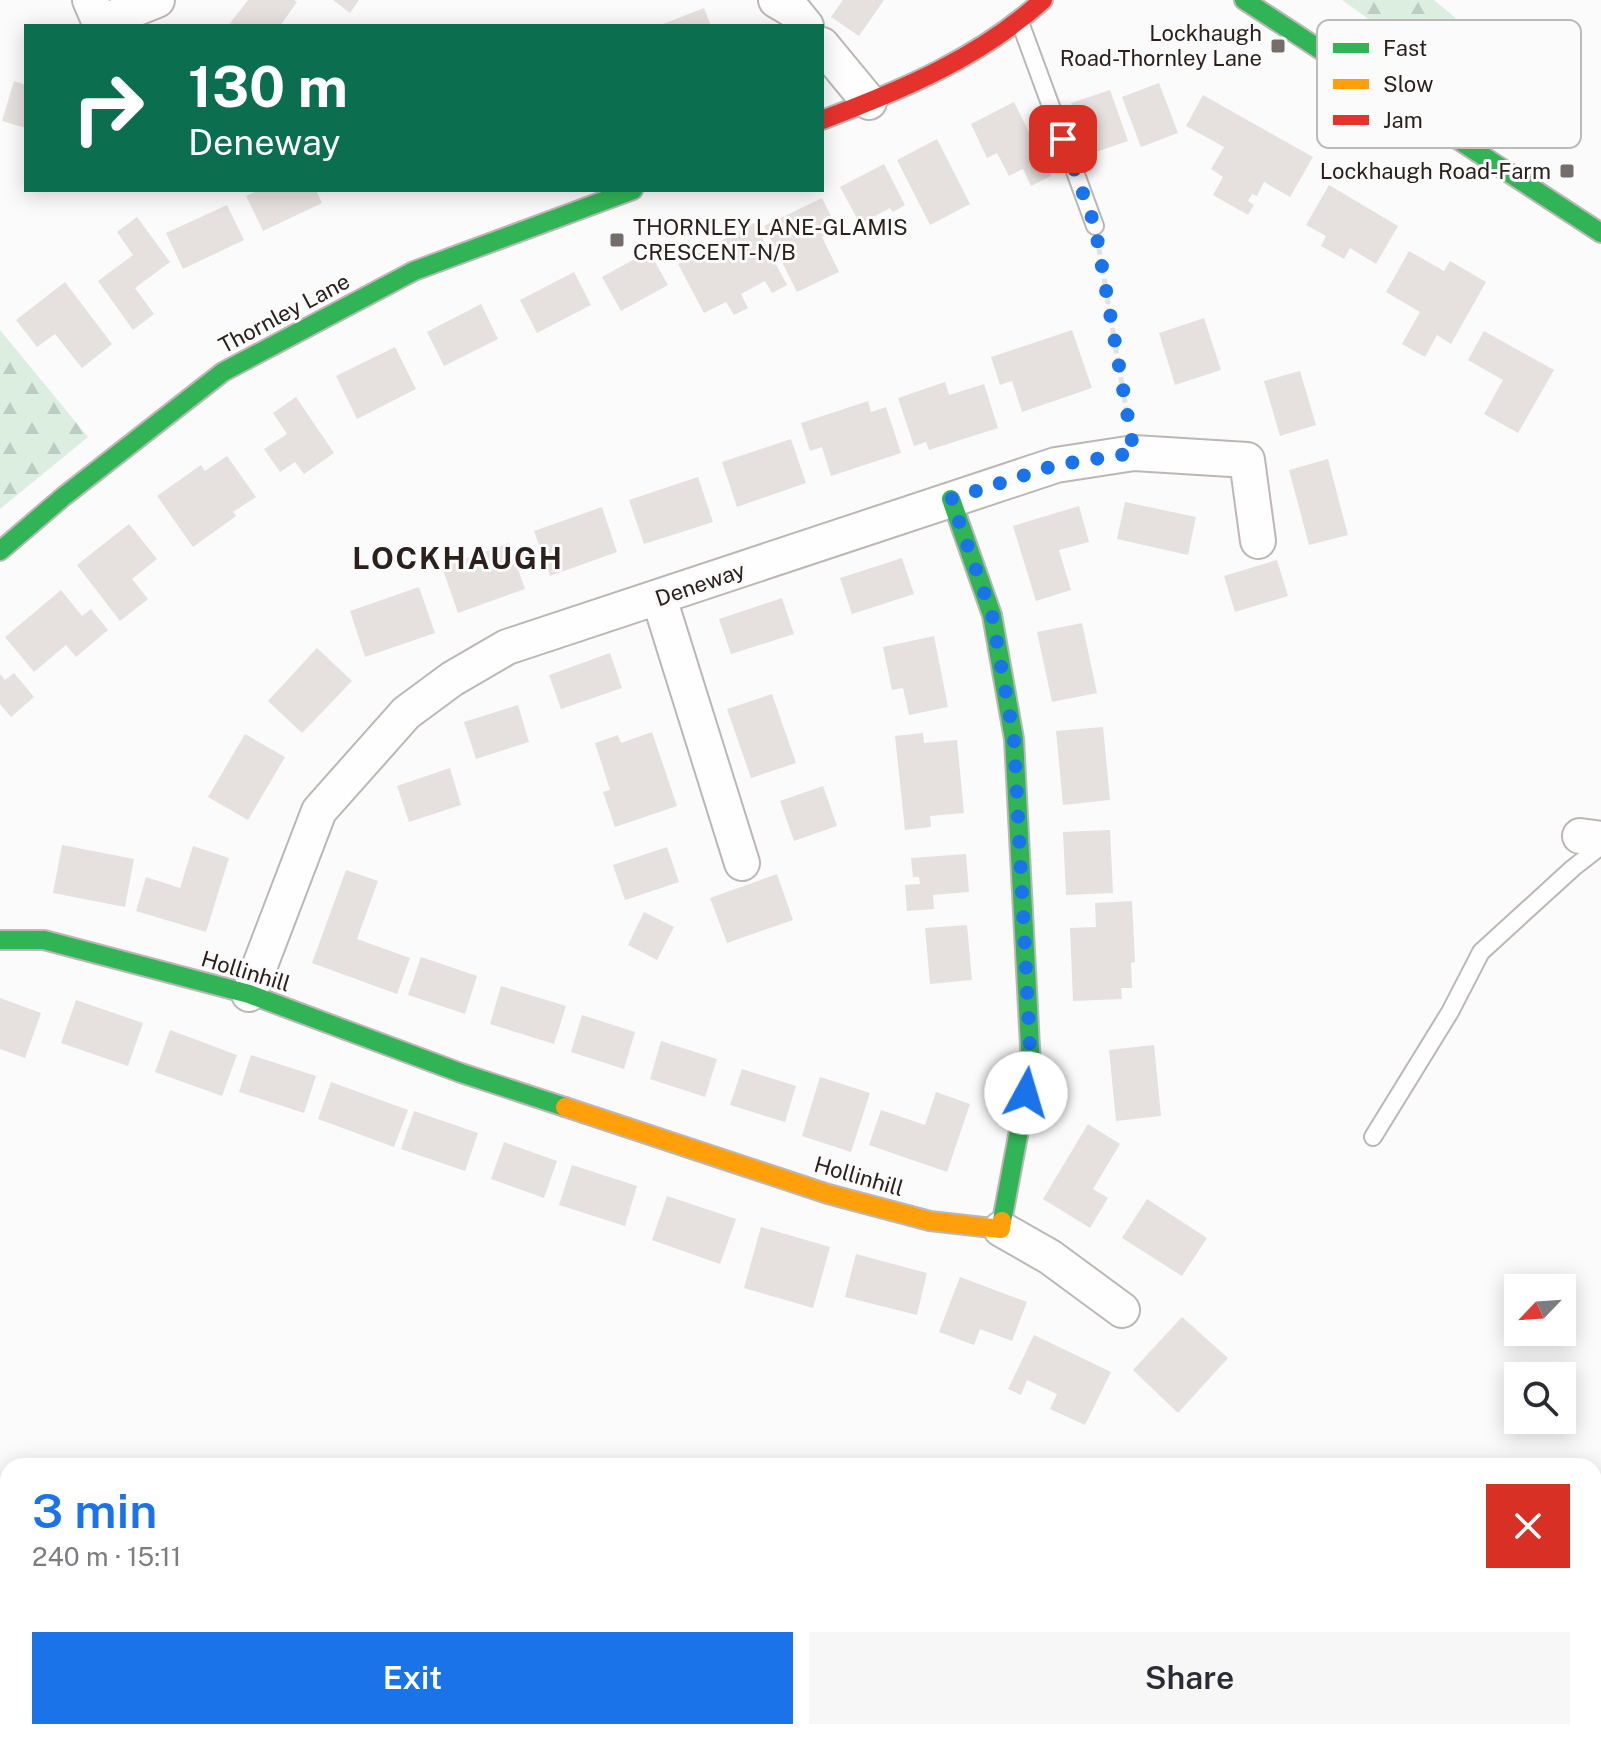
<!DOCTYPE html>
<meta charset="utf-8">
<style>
:root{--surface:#fff;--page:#f7f7f7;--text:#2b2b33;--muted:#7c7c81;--accent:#1a73e8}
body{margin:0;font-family:"Public Sans",sans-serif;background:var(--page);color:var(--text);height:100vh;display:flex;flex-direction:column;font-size:30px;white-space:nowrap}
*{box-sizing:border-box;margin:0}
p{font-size:26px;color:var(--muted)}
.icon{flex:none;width:44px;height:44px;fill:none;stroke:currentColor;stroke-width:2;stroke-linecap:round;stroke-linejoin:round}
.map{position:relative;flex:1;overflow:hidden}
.sheet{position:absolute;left:0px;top:1458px;width:1602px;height:282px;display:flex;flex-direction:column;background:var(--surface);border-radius:24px 24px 0 0;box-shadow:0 4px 20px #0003}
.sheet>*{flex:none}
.top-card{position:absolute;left:24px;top:24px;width:800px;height:168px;border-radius:0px;box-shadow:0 4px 20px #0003;background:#0b6e4f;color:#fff;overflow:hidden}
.needle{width:52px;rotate:245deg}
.controls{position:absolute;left:1504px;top:1274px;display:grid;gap:16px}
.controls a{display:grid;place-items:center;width:72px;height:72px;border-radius:0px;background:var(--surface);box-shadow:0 4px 20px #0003;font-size:40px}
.pin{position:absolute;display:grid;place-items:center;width:68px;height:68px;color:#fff;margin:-34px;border-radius:16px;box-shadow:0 4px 12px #0006}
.me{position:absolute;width:88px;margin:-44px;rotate:6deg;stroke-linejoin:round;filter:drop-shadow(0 0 6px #0008)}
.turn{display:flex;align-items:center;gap:28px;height:168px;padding:0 32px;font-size:36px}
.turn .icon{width:104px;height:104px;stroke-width:2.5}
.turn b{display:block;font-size:56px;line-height:68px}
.round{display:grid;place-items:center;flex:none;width:84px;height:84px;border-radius:0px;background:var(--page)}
.overview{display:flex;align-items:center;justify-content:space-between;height:136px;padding:0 32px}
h1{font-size:48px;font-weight:600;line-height:60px;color:var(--accent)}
.primary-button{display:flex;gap:16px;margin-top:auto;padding:16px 32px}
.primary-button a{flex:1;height:92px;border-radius:0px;background:var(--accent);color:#fff;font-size:32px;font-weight:600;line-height:92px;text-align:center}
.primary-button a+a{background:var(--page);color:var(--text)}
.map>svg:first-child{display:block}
.forest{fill:url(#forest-firs)}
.building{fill:#e6e1de}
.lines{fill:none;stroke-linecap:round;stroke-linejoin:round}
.lane-casing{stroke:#bcb7b5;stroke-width:20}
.street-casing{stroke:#bcb7b5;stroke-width:38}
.fast-casing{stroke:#bcb7b5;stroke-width:22}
.slow-casing{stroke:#bcb7b5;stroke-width:22}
.jam-casing{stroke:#bcb7b5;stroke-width:22}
.path{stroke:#e2e2e2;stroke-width:5;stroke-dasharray:6 4;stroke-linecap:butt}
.lane{stroke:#fefefe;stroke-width:16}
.street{stroke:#fefefe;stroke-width:34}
.fast{stroke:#30b455;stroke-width:18}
.slow{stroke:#ff9f0a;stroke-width:18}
.jam{stroke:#e5322d;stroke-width:18}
.route{stroke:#1a73e8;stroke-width:14;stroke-dasharray:0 25.2}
.poi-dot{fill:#746d6a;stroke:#fbfbfb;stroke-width:3}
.labels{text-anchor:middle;stroke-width:6;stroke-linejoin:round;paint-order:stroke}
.poi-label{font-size:22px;fill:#2b201c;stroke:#fbfbfb;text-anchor:end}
.street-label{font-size:22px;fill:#2b201c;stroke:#fbfbfb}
.district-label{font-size:30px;font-weight:bold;letter-spacing:2px;fill:#2b201c;stroke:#fbfbfb}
.key{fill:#fbfbfb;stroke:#bdb9b8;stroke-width:2}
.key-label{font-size:22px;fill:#2b201c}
</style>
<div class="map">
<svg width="1601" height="1739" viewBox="0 0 1601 1739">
<defs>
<pattern id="forest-firs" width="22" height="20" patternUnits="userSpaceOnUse" patternTransform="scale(2)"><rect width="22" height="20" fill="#dbeee0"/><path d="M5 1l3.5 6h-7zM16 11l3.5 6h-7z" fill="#bcccc0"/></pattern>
</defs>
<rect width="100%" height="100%" fill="#fbfbfb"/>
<g class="forest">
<path d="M1342 0H1434L1487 44 1477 97Z"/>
<path d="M0 330 88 437 0 509Z"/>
</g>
<g class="building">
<path d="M248 0H294L297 2 280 26H228Z"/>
<path d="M333 0H359L350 13Z"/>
<path d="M843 0H884L859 36 831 17Z"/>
<path d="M704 8 711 26H658Z"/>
<path d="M14 81 26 85V128L2 121Z"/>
<path d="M1159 83 1178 133 1141 147 1122 97Z"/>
<path d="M1110 90 1128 141 1090 154 1071 103Z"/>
<path d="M1203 95 1313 157 1290 197 1264 182 1257 196 1252 194 1248 201 1254 205 1248 215 1213 195 1223 177 1211 169 1224 147 1186 126Z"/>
<path d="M1014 102 1051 176 1031 186 1023 169 1009 176 997 153 987 158 971 124Z"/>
<path d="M937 139 970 204 930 225 897 160Z"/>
<path d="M884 164 905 205 893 212 890 208 860 224 840 187Z"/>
<path d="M1329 185 1398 226 1376 264 1350 248 1344 259 1321 246 1326 236 1306 225Z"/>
<path d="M259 190H316L322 203 263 231 246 196Z"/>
<path d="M822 198 838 230 822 237 839 272 797 292 764 226Z"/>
<path d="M227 205 244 240 183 269 166 233Z"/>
<path d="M137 217 170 262 135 288 154 314 133 330 98 281 133 255 117 232Z"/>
<path d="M754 223 787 285 772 293 765 281 741 294 748 308 734 315 726 302 704 313 678 264Z"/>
<path d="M649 251 668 285 621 311 602 277Z"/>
<path d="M1409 251 1444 271 1450 261 1486 282 1451 344 1437 335 1425 357 1402 344 1420 312 1386 292Z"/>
<path d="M574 272 591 305 537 333 520 300Z"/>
<path d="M65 282 112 344 82 368 55 334 37 347 16 320Z"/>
<path d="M481 304 498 339 444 366 427 332Z"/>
<path d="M1204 318 1221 370 1175 385 1159 333Z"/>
<path d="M1072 330 1092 388 1022 412 1012 381 1000 385 991 357Z"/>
<path d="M1484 331 1554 370 1518 433 1484 414 1503 380 1468 360Z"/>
<path d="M395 347 416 389 357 419 336 376Z"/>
<path d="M1300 371 1316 425 1280 436 1264 381Z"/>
<path d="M945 382 949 395 984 384 998 428 929 450 926 442 914 446 898 398Z"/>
<path d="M296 397 334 453 304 474 295 462 280 472 264 449 287 434 273 413Z"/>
<path d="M868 401 871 412 886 407 901 453 831 476 822 447 810 451 801 423Z"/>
<path d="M791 439 806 483 737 507 722 462Z"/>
<path d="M227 456 256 497 233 512 236 516 193 547 157 496 201 465 205 471Z"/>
<path d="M1328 459 1348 535 1309 545 1289 470Z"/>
<path d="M698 477 713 522 644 544 629 500Z"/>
<path d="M1125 502 1196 517 1188 555 1117 539Z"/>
<path d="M1079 506 1089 542 1059 550 1071 590 1036 601 1013 526Z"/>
<path d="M602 507 617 552 550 576 534 531Z"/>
<path d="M129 524 157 559 132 579 148 599 120 621 77 565Z"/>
<path d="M509 543 525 589 458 613 442 567Z"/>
<path d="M902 558 914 594 852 614 840 578Z"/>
<path d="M1277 560 1288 596 1235 612 1224 576Z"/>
<path d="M419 587 435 633 365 657 350 611Z"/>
<path d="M61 590 82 616 91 609 108 630 76 657 66 645 34 672 5 637Z"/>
<path d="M782 598 794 634 731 654 719 619Z"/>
<path d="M1082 623 1097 693 1052 702 1037 632Z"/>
<path d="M934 636 948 707 909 715 903 688 892 690 883 647Z"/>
<path d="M317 648 352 681 302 733 268 701Z"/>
<path d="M610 653 622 688 561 709 549 675Z"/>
<path d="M14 673 34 697 11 717 0 704V674L5 680Z"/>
<path d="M772 694 796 763 751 778 727 709Z"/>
<path d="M518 705 529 742 476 759 464 722Z"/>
<path d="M1103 727 1110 800 1063 805 1056 731Z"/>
<path d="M652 732 677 806 615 827 603 792 610 790 595 743 618 735 621 743Z"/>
<path d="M923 733 924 743 957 740 964 813 930 816 931 827 905 830 895 736Z"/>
<path d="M245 734 285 757 248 820 208 797Z"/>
<path d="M450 768 461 805 409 822 397 786Z"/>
<path d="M823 786 837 826 794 841 780 801Z"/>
<path d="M1110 830 1113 893 1066 895 1063 832Z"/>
<path d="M62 845 134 859 125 907 53 893Z"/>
<path d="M193 846 229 858 206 932 136 911 146 877 180 888Z"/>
<path d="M667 847 679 882 625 900 613 865Z"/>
<path d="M966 854 969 892 933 895 934 909 907 911 905 885 920 884 919 877H913L911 858Z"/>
<path d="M346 870 378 881 357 939 410 958 397 994 312 963Z"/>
<path d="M777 874 793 920 727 943 710 898Z"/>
<path d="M1132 901 1135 962 1131 963 1132 988H1121L1122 999 1073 1001 1070 928 1096 927 1095 903Z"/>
<path d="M644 912 674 927 657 960 628 945Z"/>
<path d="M967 925 972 980 930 984 925 928Z"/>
<path d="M421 957 477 976 465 1014 408 995Z"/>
<path d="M501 986 566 1006 554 1044 490 1024Z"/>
<path d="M0 998 41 1013 25 1058 0 1049Z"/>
<path d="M76 1000 143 1023 128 1066 61 1043Z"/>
<path d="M582 1015 635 1032 624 1069 571 1052Z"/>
<path d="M170 1030 237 1055 222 1096 155 1072Z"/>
<path d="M661 1041 717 1059 705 1097 650 1079Z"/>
<path d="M1154 1045 1161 1116 1116 1121 1109 1050Z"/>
<path d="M251 1055 316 1076 304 1113 239 1092Z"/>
<path d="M742 1069 796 1086 785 1122 730 1105Z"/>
<path d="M820 1077 870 1093 851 1152 802 1136Z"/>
<path d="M331 1082 408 1110 394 1147 318 1119Z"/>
<path d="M936 1092 970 1104 947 1172 869 1145 881 1110 925 1125Z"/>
<path d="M414 1111 478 1133 465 1171 401 1149Z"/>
<path d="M1088 1124 1120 1144 1093 1189 1108 1198 1090 1228 1043 1199Z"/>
<path d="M504 1142 557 1161 544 1198 491 1179Z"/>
<path d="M572 1165 637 1186 625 1226 559 1205Z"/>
<path d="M667 1196 736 1219 720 1264 652 1240Z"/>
<path d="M1147 1199 1207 1238 1182 1276 1122 1238Z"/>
<path d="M761 1227 830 1247 813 1308 744 1288Z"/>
<path d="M856 1254 927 1273 917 1315 845 1297Z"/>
<path d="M960 1277 1027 1302 1012 1341 980 1329 974 1345 939 1332Z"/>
<path d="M1182 1317 1228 1358 1178 1413 1133 1370Z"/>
<path d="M1034 1335 1111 1372 1085 1425 1050 1409 1057 1394 1027 1380 1021 1395 1008 1389Z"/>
</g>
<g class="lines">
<g class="lane-casing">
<g id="lane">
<path d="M1021 25 1095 226"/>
<path d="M1373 1137 1450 1012 1481 952 1573 868 1601 846"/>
</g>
</g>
<g class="street-casing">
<g id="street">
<path d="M90 0 100 23 157 0"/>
<path d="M776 0 793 10 806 26"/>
<path d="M822 45 869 102"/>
<path d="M659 598 742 863"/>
<path d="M1580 836 1601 839"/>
<path d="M249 994 319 811 406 713 452 679 507 647 1056 465 1134 453 1247 460 1258 541"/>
<path d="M1001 1229 1050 1257 1122 1310"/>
</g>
</g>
<g class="fast-casing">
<g id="fast">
<path d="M1244 0 1601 233"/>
<path d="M951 499 992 615 1014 739 1031 1066 1002 1221"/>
<path d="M0 551 63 497 223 372 414 271 633 190"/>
<path d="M0 940H44L249 994 461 1073 565 1107"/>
</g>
</g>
<g class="slow-casing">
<path id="slow" d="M565 1107 828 1194 930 1221 1001 1229 1002 1221"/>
</g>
<g class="jam-casing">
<path id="jam" d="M822 120C902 90 979 58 1043 0"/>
</g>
<path class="path" d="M1099 249 1128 420"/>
<use href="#lane" class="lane"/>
<use href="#street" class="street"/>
<use href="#fast" class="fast"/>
<use href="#slow" class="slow"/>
<use href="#jam" class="jam"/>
</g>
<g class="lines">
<path class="route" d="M1026 1093 1031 1066 1014 739 992 615 951 499 1056 465 1134 453 1095 226 1063 139"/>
</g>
<g class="poi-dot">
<rect x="1270" y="38" width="16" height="16" rx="4"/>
<rect x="1559" y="163" width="16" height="16" rx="4"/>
<rect x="609" y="232" width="16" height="16" rx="4"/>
</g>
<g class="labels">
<g class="poi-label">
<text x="1262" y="41">Lockhaugh<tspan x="1262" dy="25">Road-Thornley Lane</tspan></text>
<text x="1551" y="179">Lockhaugh Road-Farm</text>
<text x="633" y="235" text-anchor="start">THORNLEY LANE-GLAMIS<tspan x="633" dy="25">CRESCENT-N/B</tspan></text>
</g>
<g class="street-label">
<text transform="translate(284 313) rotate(-28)" y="8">Thornley Lane</text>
<text transform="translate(700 584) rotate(-19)" y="8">Deneway</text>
<text transform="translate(246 971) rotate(17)" y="8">Hollinhill</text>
<text transform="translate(859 1176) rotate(16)" y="8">Hollinhill</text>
</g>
<g class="district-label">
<text x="458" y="569">LOCKHAUGH</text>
</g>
</g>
<rect x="1317" y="20" width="264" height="128" rx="12" class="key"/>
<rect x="1333" y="43" width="36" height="10" fill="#30b455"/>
<rect x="1333" y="79" width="36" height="10" fill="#ff9f0a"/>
<rect x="1333" y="115" width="36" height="10" fill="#e5322d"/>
<g class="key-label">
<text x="1383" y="56">Fast</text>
<text x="1383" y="92">Slow</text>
<text x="1383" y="128">Jam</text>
</g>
</svg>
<div class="controls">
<a><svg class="needle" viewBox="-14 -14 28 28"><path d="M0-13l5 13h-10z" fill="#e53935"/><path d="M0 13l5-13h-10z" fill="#7c7c81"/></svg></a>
<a><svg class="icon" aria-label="search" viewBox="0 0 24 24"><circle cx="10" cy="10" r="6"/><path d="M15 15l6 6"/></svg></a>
</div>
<div class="pin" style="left:1063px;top:139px;background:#d93025"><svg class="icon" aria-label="arrive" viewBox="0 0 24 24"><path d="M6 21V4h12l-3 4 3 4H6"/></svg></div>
<svg class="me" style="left:1026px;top:1093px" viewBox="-20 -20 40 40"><circle r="19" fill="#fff"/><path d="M0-13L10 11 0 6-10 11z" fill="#1a73e8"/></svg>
<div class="top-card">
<div class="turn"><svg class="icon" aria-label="right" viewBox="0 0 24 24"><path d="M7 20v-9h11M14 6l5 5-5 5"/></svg><div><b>130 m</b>Deneway</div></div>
</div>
<section class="sheet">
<div class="overview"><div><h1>3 min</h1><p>240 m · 15:11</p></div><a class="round" style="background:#d93025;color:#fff"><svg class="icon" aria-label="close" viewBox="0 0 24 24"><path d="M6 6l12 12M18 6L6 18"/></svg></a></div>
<div class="primary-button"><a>Exit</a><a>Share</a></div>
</section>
</div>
